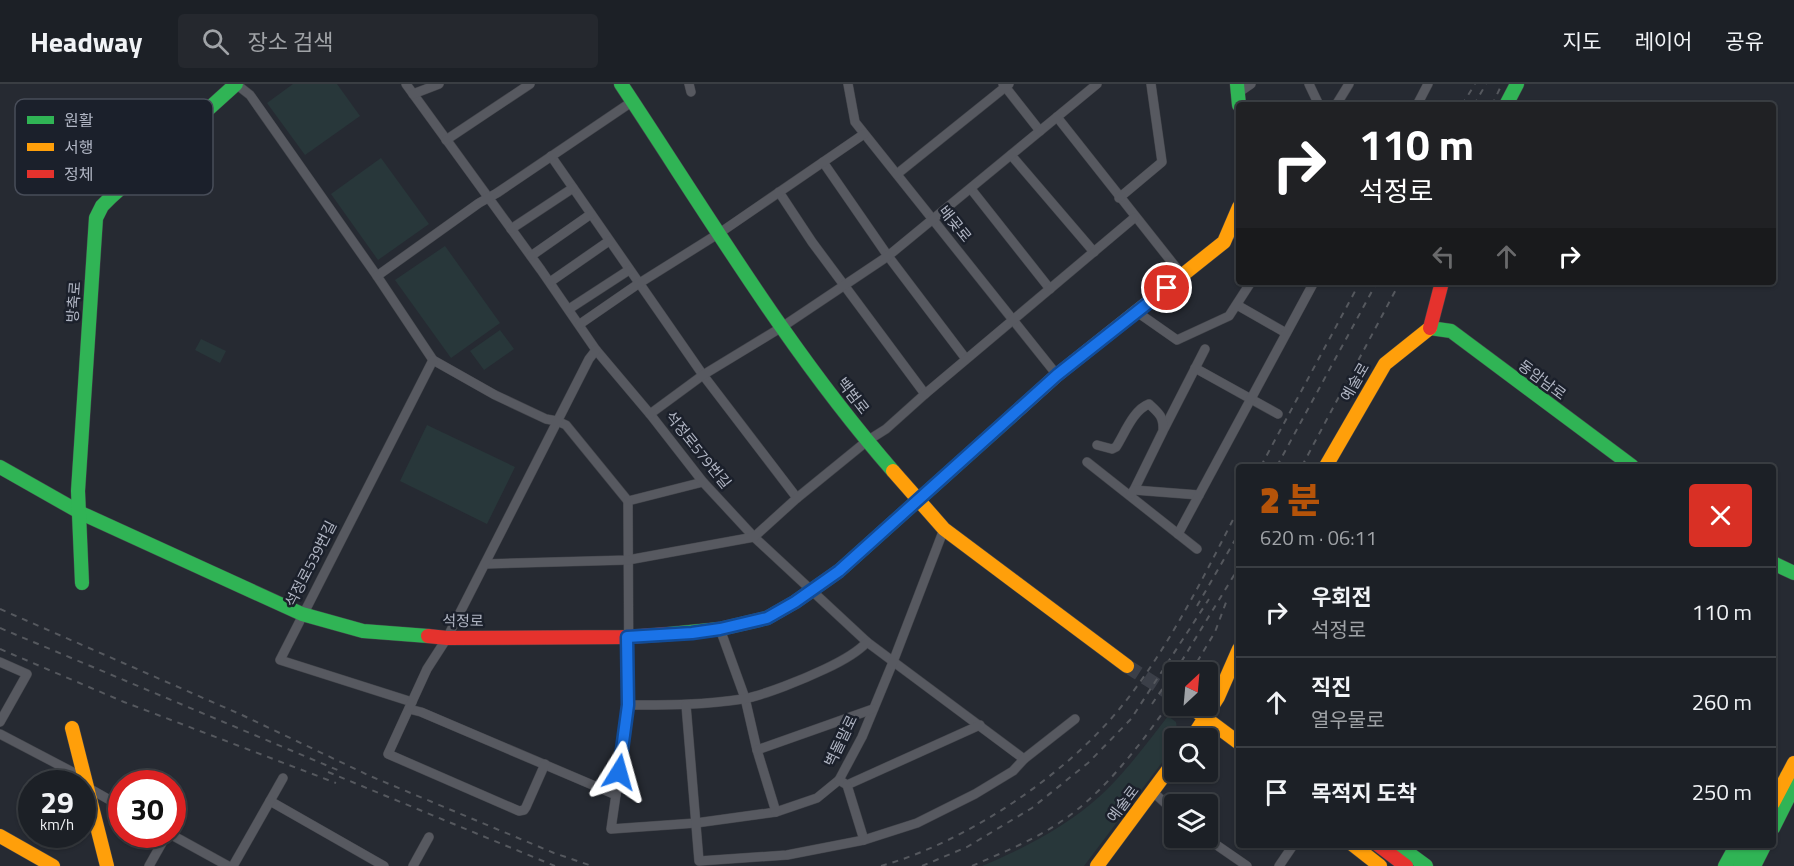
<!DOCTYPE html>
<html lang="ko">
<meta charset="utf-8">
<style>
:root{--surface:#1c2026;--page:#25282e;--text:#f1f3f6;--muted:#a0a3a7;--line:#3a3e43;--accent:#b45309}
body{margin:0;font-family:"Titillium Web","Noto Sans KR",sans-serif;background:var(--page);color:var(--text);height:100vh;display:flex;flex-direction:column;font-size:22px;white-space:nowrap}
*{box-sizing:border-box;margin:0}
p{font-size:20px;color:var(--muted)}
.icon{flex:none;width:33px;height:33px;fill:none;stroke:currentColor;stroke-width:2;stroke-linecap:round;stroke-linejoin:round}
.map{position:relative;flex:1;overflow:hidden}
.side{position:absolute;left:1236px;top:380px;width:540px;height:384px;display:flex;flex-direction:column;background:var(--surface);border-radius:6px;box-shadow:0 2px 4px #0004,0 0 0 2px var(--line)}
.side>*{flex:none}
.hud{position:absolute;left:1236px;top:18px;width:540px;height:183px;border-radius:6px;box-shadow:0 2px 4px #0004,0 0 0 2px var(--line);background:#202124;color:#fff;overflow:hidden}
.needle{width:39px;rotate:26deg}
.buttons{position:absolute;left:1164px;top:578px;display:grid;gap:12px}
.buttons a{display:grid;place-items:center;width:54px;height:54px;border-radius:6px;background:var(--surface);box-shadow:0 2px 4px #0004,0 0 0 2px var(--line);font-size:30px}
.speed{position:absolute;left:18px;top:686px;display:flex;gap:12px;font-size:30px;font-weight:700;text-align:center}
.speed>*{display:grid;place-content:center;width:78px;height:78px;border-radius:50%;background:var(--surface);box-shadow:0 2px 4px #0004,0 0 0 2px var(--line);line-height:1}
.speed small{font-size:15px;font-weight:400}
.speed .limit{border:9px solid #d22;background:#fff;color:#111}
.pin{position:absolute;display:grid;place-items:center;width:51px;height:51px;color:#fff;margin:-26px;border:3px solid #fff;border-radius:50%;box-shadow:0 2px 6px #0007}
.me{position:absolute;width:66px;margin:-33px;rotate:8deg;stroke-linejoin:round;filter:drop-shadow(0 0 4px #0008)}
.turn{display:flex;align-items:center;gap:21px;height:126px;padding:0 24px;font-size:27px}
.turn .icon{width:78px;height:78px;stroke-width:2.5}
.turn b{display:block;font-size:42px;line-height:51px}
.lanes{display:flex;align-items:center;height:57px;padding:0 24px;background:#0003;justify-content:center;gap:30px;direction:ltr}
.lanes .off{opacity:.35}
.round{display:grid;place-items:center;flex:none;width:63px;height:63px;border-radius:6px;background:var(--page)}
.head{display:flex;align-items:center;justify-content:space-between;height:102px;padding:0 24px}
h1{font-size:36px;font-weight:800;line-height:45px;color:var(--accent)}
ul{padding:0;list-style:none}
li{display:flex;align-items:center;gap:18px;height:90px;padding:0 24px;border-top:2px solid var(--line)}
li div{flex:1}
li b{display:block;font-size:22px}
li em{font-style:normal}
header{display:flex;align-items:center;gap:36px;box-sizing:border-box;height:84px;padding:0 30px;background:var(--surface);border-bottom:2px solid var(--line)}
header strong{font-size:28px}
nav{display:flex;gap:33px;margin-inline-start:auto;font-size:21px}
.search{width:420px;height:54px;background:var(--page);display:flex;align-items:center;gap:15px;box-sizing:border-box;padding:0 21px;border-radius:6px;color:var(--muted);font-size:22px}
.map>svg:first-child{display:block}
.green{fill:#28373a}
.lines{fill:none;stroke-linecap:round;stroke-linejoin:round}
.secondary-tunnel{stroke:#3b3f48;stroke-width:14;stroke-dasharray:14 7;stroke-linecap:butt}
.street-casing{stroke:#42444a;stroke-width:10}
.fast-casing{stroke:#42444a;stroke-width:15}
.slow-casing{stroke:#42444a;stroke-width:15}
.jam-casing{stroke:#42444a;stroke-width:15}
.street{stroke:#575960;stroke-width:9}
.fast{stroke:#30b455;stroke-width:14}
.slow{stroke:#ff9f0a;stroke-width:14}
.jam{stroke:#e5322d;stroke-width:14}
.rail{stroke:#55585e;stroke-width:2;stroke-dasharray:6 6;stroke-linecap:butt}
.route-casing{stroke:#114b97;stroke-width:15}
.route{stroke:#1a73e8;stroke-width:10}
.labels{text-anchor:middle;stroke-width:5;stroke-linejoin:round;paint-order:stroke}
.street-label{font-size:15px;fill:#b0b5c3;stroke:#1b202b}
.key{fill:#1b202b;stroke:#484d59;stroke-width:1.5}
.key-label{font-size:16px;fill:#b0b5c3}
</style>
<header>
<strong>Headway</strong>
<div class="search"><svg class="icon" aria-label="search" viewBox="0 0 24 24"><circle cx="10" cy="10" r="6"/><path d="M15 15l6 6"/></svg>장소 검색</div>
<nav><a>지도</a><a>레이어</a><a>공유</a></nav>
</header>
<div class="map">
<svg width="1794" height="782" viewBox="0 0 1794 782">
<rect width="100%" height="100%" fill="#262a32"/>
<g class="green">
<path d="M293 0H337L360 32 305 71 267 19Z"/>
<path d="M381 74 429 140 378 176 331 110Z"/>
<path d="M445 162 500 239 451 274 395 196Z"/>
<path d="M500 246 514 265 484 286 470 267Z"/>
<path d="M201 255 226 267 220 279 195 266Z"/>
<path d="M427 341 515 383 487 440 400 397Z"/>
<path d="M1168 632 1176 638 1178 653 1174 654V660L1170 668 1084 782H982C1023 765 1067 742 1100 712 1126 688 1147 659 1168 632Z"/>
</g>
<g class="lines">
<path class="secondary-tunnel" d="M1127 582 1174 612"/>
<g class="street-casing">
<g id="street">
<path d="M236 0 250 11 377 192 433 276 495 311 546 335 557 337 566 341 628 417 703 398"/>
<path d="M406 0 541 186 596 266 650 330 703 398 754 453 867 558 1024 675"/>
<path d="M689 0 691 8"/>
<path d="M848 0 855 38 1057 291"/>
<path d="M1003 0 1040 47"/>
<path d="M1309 0 1319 21"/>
<path d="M1238 9 1251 0"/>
<path d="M413 10 439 0"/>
<path d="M1336 21 1349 0"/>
<path d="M1417 21 1428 0"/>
<path d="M1057 33 1182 191"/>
<path d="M446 56 530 0"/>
<path d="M1011 71 1094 168"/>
<path d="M551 72 703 291 797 414"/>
<path d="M823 78 888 172 966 275"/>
<path d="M897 90 1009 0"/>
<path d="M971 105 1050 205"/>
<path d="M779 108 812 158 925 310"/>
<path d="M1119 114 1162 78 1151 0"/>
<path d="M511 145 573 104"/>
<path d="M1230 148 1239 152"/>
<path d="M531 172 591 130"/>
<path d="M377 192 479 119 497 109 633 17"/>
<path d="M550 198 609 157"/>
<path d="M1237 221 1286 249"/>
<path d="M569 225 629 186"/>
<path d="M1137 228 1177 256 1229 232 1251 198"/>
<path d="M580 240 638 200 721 148 864 50"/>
<path d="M1195 284 1278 330"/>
<path d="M650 330 703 291 782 243 888 172 1097 0"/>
<path d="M1164 345 1205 265"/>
<path d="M1097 361 1112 365 1116 363C1125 349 1133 326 1149 320 1159 329 1164 333 1163 347L1134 406"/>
<path d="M1087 378 1197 465"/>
<path d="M1131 410 1134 406 1199 411"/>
<path d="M628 417 629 621 611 745 696 739 776 728 817 714 839 696 862 653 893 578 944 445"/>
<path d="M1178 450 1314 198"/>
<path d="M485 480 628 476 754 453 797 414 867 357 886 345 925 310 1134 134"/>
<path d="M720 545 745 614 757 666 776 728"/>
<path d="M0 578 27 590 0 638"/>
<path d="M412 618 280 576 433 276"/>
<path d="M629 621C667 621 705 621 743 615 765 611 804 595 825 585 840 578 856 570 867 558"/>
<path d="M686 621 699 777 787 771 864 756 917 739 975 710 1013 687 1024 675 1075 635"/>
<path d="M409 625 421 628 616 711"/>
<path d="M0 650 84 694"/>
<path d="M757 666 873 625"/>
<path d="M545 680 526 723 524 726 519 727 388 670 427 585 447 554 589 275 596 266"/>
<path d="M839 696 847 701 980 641"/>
<path d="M847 701 864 756"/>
<path d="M85 702 122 723"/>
<path d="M1153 708 1174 727"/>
<path d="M270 717 384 782"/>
<path d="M170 750 228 782"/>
<path d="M1205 753 1247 782"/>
<path d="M149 782 167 750"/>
<path d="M233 782 283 694"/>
<path d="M413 782 429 753"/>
<path d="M1279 782 1294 760"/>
</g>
</g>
<g class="fast-casing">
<g id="fast">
<path d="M621 0C708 131 789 268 893 387"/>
<path d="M1237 0 1239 21"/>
<path d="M1506 21 1517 0"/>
<path d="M1430 244 1451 247 1632 382"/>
<path d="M0 383 83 430 302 530 363 547 428 552"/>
<path d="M1773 479 1794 489"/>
<path d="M82 499 78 407 96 134 102 122 111 113 236 0"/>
<path d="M669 550 720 545 767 534 795 518 839 487 1015 329"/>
<path d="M1773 744 1791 708 1787 692"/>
<path d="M1396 760 1426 782"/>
<path d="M1725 782 1737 760"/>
<path d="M1740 782 1751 760"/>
<path d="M1754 782 1765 760"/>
</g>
</g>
<g class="slow-casing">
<g id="slow">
<path d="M1015 329 1057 291 1224 158 1239 123"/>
<path d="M1326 382 1385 280 1430 244"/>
<path d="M893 387 944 445 1127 582"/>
<path d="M1188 621 1239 659"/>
<path d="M72 644 107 782"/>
<path d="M1192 654 1218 613 1239 565"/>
<path d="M1773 719 1794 679"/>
<path d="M0 752 53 782"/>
<path d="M1352 760 1380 782"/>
<path d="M1097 782 1174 678"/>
</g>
</g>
<g class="jam-casing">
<g id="jam">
<path d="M1430 244 1442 198"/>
<path d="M428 552 447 554 627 553 669 550"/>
<path d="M1377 760 1406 782"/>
</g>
</g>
<use href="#street" class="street"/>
<use href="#fast" class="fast"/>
<use href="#slow" class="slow"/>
<use href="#jam" class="jam"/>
<g class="rail">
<path d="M1462 21 1475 0"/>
<path d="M1474 21 1486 0"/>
<path d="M1492 21 1502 0"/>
<path d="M1261 382 1360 198"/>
<path d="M1277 382 1377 198"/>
<path d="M1302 382 1400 198"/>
<path d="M1197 522 1239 449"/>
<path d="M0 525 242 631 370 692 554 769 592 782"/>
<path d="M0 544 340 687"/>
<path d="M0 565 124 618 336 699"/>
<path d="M1175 588 1239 483"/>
<path d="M1191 588 1215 548 1228 513"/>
<path d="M1152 620 1174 588"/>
<path d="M328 688 555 782"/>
<path d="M881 782C966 758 1065 692 1121 623 1169 564 1204 492 1239 424"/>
<path d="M922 782 967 763 1032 724 1088 679 1131 635 1209 515"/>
<path d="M972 782C1001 769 1032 757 1059 739 1106 708 1142 658 1174 613"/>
</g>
</g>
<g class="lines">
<g class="route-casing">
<path id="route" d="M619 688 628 621 627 553 692 549 720 545 767 534 795 518 839 487 1057 291 1167 204"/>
</g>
<use href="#route" class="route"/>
</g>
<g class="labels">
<g class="street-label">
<text transform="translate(955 140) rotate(51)" y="5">배곶로</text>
<text transform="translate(74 218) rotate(-86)" y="5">방축로</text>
<text transform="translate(1542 296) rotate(37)" y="5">동암남로</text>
<text transform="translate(1355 298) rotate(-60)" y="5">예술로</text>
<text transform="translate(853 312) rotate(52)" y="5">백범로</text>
<text transform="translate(698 366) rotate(51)" y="5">석정로579번길</text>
<text transform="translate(311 480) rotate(-63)" y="5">석정로539번길</text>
<text transform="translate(463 537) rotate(1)" y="5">석정로</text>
<text transform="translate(841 657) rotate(-64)" y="5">벽돌말로</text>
<text transform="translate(1123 720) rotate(-53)" y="5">예술로</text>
</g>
</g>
<rect x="15" y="15" width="198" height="96" rx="9" class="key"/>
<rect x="27" y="32" width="27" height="8" fill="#30b455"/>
<rect x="27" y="59" width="27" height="8" fill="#ff9f0a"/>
<rect x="27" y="86" width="27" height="8" fill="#e5322d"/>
<g class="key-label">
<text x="64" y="42">원활</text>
<text x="64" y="69">서행</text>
<text x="64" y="96">정체</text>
</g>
</svg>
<div class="buttons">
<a><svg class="needle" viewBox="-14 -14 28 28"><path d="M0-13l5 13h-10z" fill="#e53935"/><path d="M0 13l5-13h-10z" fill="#a0a3a7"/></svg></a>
<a><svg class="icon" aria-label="search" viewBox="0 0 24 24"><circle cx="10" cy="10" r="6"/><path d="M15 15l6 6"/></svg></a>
<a><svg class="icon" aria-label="layers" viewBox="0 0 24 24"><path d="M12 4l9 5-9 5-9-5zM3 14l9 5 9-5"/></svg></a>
</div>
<div class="speed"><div>29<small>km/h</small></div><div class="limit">30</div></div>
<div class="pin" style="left:1167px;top:204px;background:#d93025"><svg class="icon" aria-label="arrive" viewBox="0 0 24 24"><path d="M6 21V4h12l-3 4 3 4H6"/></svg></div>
<svg class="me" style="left:619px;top:688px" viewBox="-20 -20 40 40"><path d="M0-17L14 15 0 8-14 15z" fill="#1a73e8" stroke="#fff" stroke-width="4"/></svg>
<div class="hud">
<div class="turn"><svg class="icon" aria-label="right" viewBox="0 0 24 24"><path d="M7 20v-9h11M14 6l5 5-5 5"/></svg><div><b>110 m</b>석정로</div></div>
<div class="lanes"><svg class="icon off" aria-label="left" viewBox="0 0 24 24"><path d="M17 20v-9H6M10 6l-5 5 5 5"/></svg><svg class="icon off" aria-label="ahead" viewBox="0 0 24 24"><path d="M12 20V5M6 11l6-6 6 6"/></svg><svg class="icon" aria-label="right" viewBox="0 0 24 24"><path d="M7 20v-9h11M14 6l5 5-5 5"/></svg></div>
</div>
<section class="side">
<div class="head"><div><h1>2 분</h1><p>620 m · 06:11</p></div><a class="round" style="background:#d93025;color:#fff"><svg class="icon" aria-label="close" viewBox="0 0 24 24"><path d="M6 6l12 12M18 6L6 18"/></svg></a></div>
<ul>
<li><svg class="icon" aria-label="right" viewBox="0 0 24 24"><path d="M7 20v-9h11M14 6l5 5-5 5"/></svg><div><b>우회전</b><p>석정로</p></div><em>110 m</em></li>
<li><svg class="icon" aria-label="ahead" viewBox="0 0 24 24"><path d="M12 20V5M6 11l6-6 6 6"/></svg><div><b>직진</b><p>열우물로</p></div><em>260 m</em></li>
<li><svg class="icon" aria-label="arrive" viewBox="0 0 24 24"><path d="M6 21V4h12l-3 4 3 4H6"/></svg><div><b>목적지 도착</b></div><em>250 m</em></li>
</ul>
</section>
</div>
